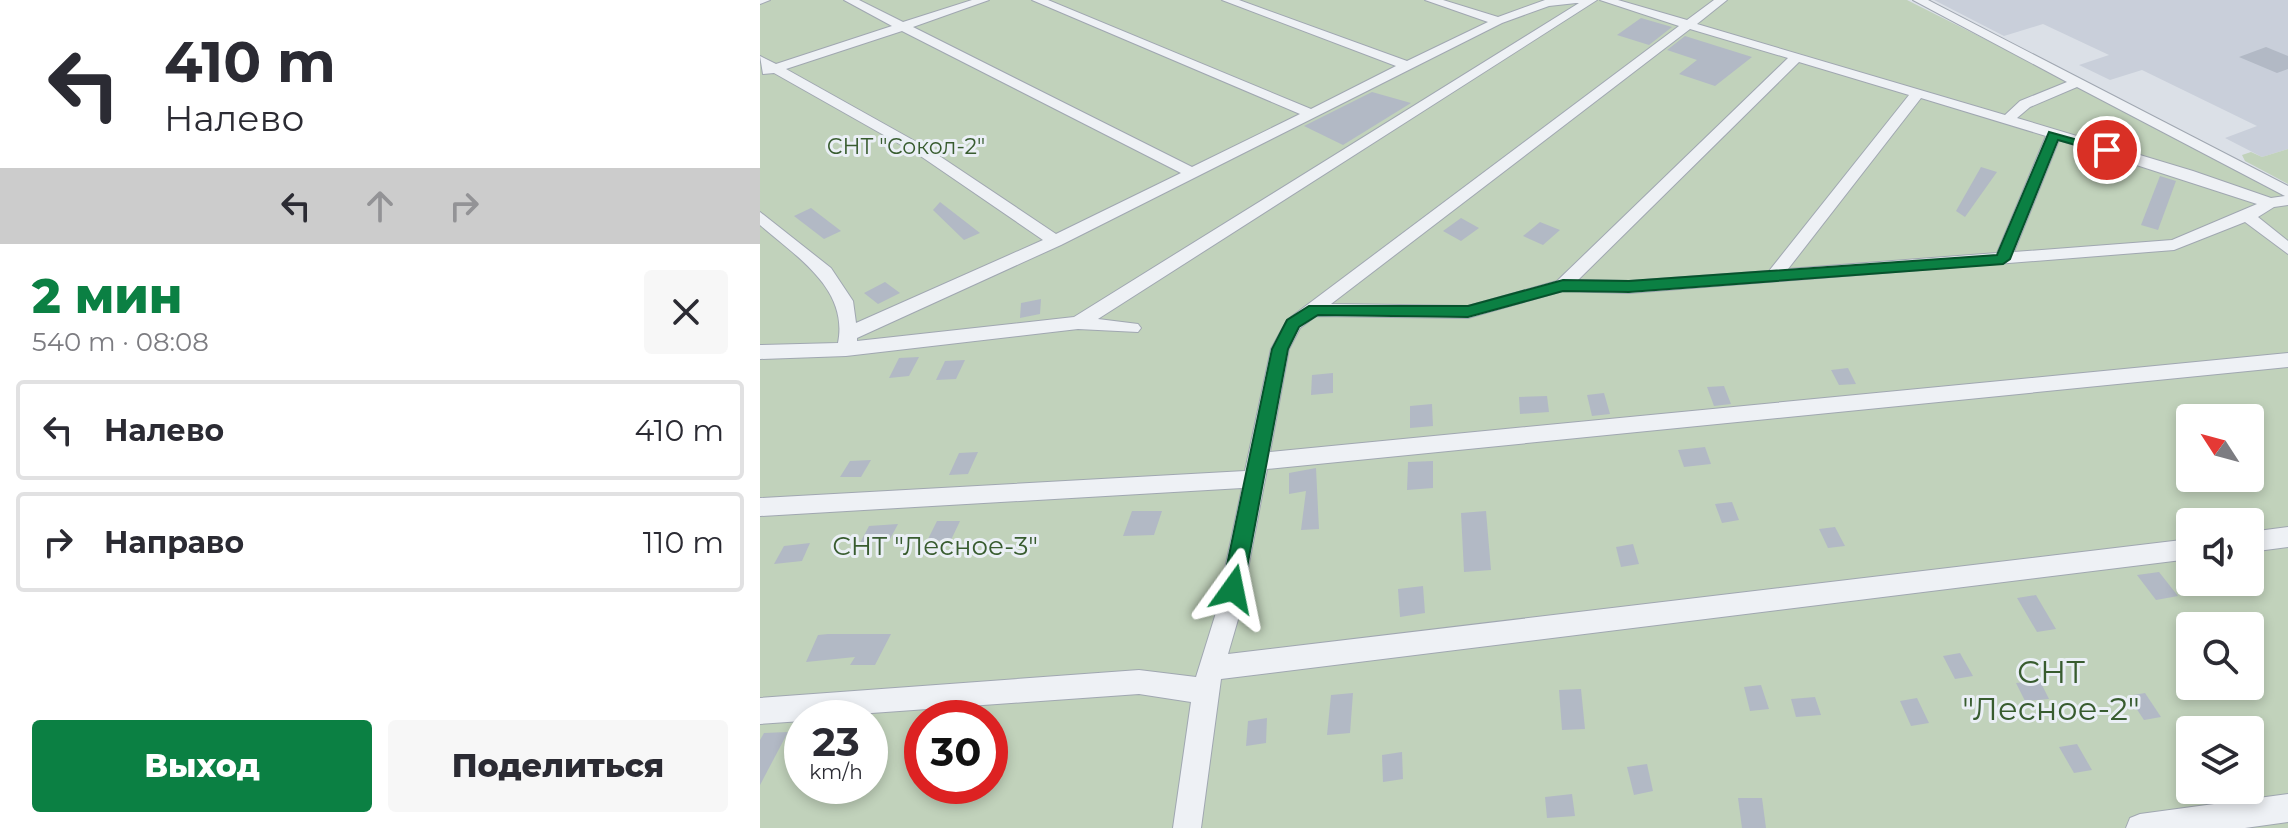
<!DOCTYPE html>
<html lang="ru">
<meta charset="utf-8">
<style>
:root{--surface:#fff;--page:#f7f7f7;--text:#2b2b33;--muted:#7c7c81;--line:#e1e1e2;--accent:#0b8043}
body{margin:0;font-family:Montserrat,sans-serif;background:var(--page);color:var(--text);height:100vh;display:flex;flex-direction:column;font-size:30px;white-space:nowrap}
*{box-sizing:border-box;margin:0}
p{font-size:26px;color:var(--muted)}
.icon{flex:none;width:44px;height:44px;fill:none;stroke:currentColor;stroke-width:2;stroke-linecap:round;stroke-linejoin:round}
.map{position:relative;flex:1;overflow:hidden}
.drawer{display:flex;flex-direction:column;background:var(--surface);width:760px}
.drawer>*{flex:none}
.top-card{background:#fff;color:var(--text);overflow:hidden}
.needle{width:52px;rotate:306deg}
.tools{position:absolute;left:1416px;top:404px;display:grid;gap:16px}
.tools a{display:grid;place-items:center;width:88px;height:88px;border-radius:8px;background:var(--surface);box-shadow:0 4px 12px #0003;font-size:40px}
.speed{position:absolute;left:24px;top:700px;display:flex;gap:16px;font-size:40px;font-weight:700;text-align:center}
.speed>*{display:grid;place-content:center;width:104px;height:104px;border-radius:50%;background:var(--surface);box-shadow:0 4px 12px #0003;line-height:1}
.speed small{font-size:20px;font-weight:400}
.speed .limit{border:12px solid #d22;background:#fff;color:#111}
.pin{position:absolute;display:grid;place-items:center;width:68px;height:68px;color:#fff;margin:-34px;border:4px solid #fff;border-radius:50%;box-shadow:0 2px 8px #0007}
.me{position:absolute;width:88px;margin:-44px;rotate:12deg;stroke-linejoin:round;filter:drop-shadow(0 0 6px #0008)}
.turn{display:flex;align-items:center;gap:28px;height:168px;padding:0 32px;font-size:36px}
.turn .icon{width:104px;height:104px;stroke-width:2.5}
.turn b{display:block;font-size:56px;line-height:68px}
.lanes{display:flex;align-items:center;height:76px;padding:0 32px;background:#0003;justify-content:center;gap:40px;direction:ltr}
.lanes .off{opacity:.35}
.round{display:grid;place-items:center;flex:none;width:84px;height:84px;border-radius:8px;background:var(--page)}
.summary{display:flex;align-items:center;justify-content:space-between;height:136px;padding:0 32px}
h1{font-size:48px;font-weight:800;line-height:60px;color:var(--accent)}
.primary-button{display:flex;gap:16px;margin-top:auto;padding:16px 32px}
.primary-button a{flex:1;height:92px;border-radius:8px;background:var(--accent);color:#fff;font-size:32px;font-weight:800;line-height:92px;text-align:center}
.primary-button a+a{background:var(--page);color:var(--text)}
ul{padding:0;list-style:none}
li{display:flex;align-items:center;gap:24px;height:100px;margin:0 16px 12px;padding:0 16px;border:4px solid var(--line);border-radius:8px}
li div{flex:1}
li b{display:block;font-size:30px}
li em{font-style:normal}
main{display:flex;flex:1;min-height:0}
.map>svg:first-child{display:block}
.built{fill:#c9cfda}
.green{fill:#c1d2bb;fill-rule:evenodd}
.building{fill:#b2b9c5}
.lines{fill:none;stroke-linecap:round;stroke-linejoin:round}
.minor-casing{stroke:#a0a7b1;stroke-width:2}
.minor{fill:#eef1f5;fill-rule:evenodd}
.route{fill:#0b8043;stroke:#07532c;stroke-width:2}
.labels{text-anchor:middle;stroke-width:6;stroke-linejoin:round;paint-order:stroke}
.far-park-label{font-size:22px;fill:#385c2f;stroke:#eaeff5}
.park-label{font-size:26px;fill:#385c2f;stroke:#eaeff5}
.near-park-label{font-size:32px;fill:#385c2f;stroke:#eaeff5}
</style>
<main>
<section class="drawer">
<div class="top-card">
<div class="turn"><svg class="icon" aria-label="left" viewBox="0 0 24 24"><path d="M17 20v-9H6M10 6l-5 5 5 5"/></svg><div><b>410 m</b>Налево</div></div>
<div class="lanes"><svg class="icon" aria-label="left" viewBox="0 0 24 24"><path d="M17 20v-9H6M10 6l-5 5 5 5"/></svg><svg class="icon off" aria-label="ahead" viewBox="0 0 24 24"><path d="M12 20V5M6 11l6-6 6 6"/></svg><svg class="icon off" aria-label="right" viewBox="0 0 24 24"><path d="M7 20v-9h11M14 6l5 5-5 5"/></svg></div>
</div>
<div class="summary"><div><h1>2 мин</h1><p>540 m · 08:08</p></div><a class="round"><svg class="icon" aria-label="close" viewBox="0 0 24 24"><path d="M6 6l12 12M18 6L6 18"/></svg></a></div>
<ul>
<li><svg class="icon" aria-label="left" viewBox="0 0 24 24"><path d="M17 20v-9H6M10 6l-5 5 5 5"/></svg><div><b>Налево</b></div><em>410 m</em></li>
<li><svg class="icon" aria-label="right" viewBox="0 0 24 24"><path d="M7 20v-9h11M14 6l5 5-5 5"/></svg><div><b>Направо</b></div><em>110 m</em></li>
</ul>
<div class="primary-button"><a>Выход</a><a>Поделиться</a></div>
</section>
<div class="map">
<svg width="1528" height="828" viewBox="0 0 1528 828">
<rect width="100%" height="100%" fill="#dbe0e7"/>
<path class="built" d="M1174 0H1528V149L1502 157 1465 138 1497 126 1382 70 1350 80 1319 65 1349 55 1283 24 1244 36Z"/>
<g class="green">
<path d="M0 0H1147L1416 135 1528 197V828H0ZM1430 418H1490V478H1430ZM1430 522H1490V582H1430ZM1430 626H1490V686H1430ZM42 718H110V786H42ZM162 718H230V786H162ZM1430 730H1490V790H1430Z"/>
<path d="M1528 149V184L1485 161 1482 155 1491 152 1502 157Z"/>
</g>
<g class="building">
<path d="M881 18 912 27 889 45 857 35Z"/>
<path d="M925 36 992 57 955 86 919 74 937 60 907 50Z"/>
<path d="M1506 47 1528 56V69L1517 73 1479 57Z"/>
<path d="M612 92 651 103 583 145 544 126Z"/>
<path d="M1221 167 1237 172 1205 217 1196 211Z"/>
<path d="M1400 176 1416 181 1398 230 1381 225Z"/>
<path d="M180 202 220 233 204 240 173 210Z"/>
<path d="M51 208 81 231 64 239 34 216Z"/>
<path d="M701 218 719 228 701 241 683 231Z"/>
<path d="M780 222 800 230 783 245 763 236Z"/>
<path d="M125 282 140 293 118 304 104 293Z"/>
<path d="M281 299 280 314 260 318 261 303Z"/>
<path d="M159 357 149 376 129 378 139 358Z"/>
<path d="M205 360 196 379 176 380 185 361Z"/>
<path d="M1088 368 1096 384 1079 385 1071 370Z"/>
<path d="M573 373V393L551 395 552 375Z"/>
<path d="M964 386 971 404 954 406 947 387Z"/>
<path d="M844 393 850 414 832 416 827 395Z"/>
<path d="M787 396 789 412 760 414 759 397Z"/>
<path d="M672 404 673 426 650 428V406Z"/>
<path d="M945 447 951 464 924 467 918 450Z"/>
<path d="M218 452 208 474 189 475 199 453Z"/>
<path d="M111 460 101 477H80L90 461Z"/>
<path d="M673 461V488L647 490 648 462Z"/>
<path d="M556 468 559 529 541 530 546 491 529 494V473Z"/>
<path d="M972 502 979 520 962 523 955 504Z"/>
<path d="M372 511H402L394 535 363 536Z"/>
<path d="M726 511 731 570 704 572 701 513Z"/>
<path d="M177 521H200L191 540 167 541Z"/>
<path d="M138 524 129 541 100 543 109 526Z"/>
<path d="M1075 527 1085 546 1068 548 1059 529Z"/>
<path d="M50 543 42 561 14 564 24 546Z"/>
<path d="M873 544 879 564 861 567 856 547Z"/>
<path d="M1399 572 1418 596 1396 600 1377 575Z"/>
<path d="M663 586 665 613 640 617 638 589Z"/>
<path d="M1276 595 1296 629 1277 632 1257 598Z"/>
<path d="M68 634H131L115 665H90L95 657 46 662 58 635Z"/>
<path d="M1200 653 1213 676 1195 679 1183 656Z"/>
<path d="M1280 681 1289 699 1265 701 1256 683Z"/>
<path d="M1001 685 1009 709 990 711 984 687Z"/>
<path d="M821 689 825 729 802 730 799 690Z"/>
<path d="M593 693 590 733 567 735 571 695Z"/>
<path d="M1385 693 1401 717 1384 720 1368 696Z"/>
<path d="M1055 697 1061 715 1036 717 1031 699Z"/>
<path d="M1157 698 1169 723 1151 726 1140 701Z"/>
<path d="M507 718 506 743 486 746 488 721Z"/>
<path d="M28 732 0 785V740L4 733Z"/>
<path d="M1317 744 1332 770 1314 773 1299 747Z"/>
<path d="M642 752 643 779 623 782 622 755Z"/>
<path d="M887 764 893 791 874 795 867 767Z"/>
<path d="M812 794 815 816 787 818 785 797Z"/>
<path d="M978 798H1002L1006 828H982Z"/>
</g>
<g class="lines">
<g class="minor-casing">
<g id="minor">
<path d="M0 0H10L0 4Z"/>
<path d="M84 0H99L143 22 212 0H229L153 27 432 167 540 114 272 0H288L551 109 636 66 462 0H479L647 61 728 22 665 0H683L738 17 785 0H837L338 319 378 324 381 328 378 332 318 329 86 356 0 359V345L78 343C89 288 35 256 0 225V212L71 268 93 301 96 323 283 240 159 155 14 73 3 74 0 56 16 64 132 26ZM816 3H819L314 317 97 341V338L301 245 742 23 789 6ZM142 31 421 173 296 234 169 149 26 69Z"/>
<path d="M840 0H858L927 20 954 0H967L937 24 1245 115 1260 101 1307 82 1153 0H1168L1528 186V205L1514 207 1498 217 1528 241V254L1485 222 1414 250 869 293 803 291 708 318 556 316 540 328 529 349 510 452 1528 353V367L507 469 479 616 468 654 1430 539V559L461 679 441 828H413L431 702 379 694 42 718V721L0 724V698L379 670 436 677 455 616 482 488 0 516V498L485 471 511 349 527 320 919 26ZM930 29 1028 58 797 281 708 306 571 304ZM1039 62 1149 95 1009 271 869 281 818 280ZM1317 87 1523 195 1525 196 1511 198 1433 171 1257 118 1270 107ZM1161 98 1286 136 1237 253 1028 269ZM1299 140 1497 204 1412 240 1254 252Z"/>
<path d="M1528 527V547L1490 552V532Z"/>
<path d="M1528 794V822L1485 828H1366L1370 818 1380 814Z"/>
</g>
</g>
<use href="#minor" class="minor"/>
</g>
<path class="route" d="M1289 132 1354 150 1347 154 1298 140 1250 259 1243 264 869 292 803 291 708 317 558 315 539 327 528 349 483 589 480 596 473 598 465 596 462 589 512 349 527 320 549 306H708L803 280 869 281 1237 255Z"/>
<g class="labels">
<g class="far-park-label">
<text x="146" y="154">СНТ "Сокол-2"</text>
</g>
<g class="park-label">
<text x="175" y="555">СНТ "Лесное-3"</text>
</g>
<g class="near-park-label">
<text x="1291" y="683">СНТ<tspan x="1291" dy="37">"Лесное-2"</tspan></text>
</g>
</g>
</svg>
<div class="tools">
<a><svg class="needle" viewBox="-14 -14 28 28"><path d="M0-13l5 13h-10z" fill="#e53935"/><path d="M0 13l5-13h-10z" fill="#7c7c81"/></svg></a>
<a><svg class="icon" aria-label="sound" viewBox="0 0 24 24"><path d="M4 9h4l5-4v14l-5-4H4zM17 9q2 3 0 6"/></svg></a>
<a><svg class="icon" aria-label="search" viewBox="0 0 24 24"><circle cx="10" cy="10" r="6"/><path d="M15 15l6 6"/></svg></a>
<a><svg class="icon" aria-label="layers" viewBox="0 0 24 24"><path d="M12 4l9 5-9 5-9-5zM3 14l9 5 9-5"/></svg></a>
</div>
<div class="speed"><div>23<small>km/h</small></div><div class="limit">30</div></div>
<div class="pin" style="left:1347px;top:150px;background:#d93025"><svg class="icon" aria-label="arrive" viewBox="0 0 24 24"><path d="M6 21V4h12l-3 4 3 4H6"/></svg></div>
<svg class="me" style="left:473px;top:589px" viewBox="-20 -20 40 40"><path d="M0-17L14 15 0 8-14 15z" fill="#0b8043" stroke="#fff" stroke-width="4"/></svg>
</div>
</main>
